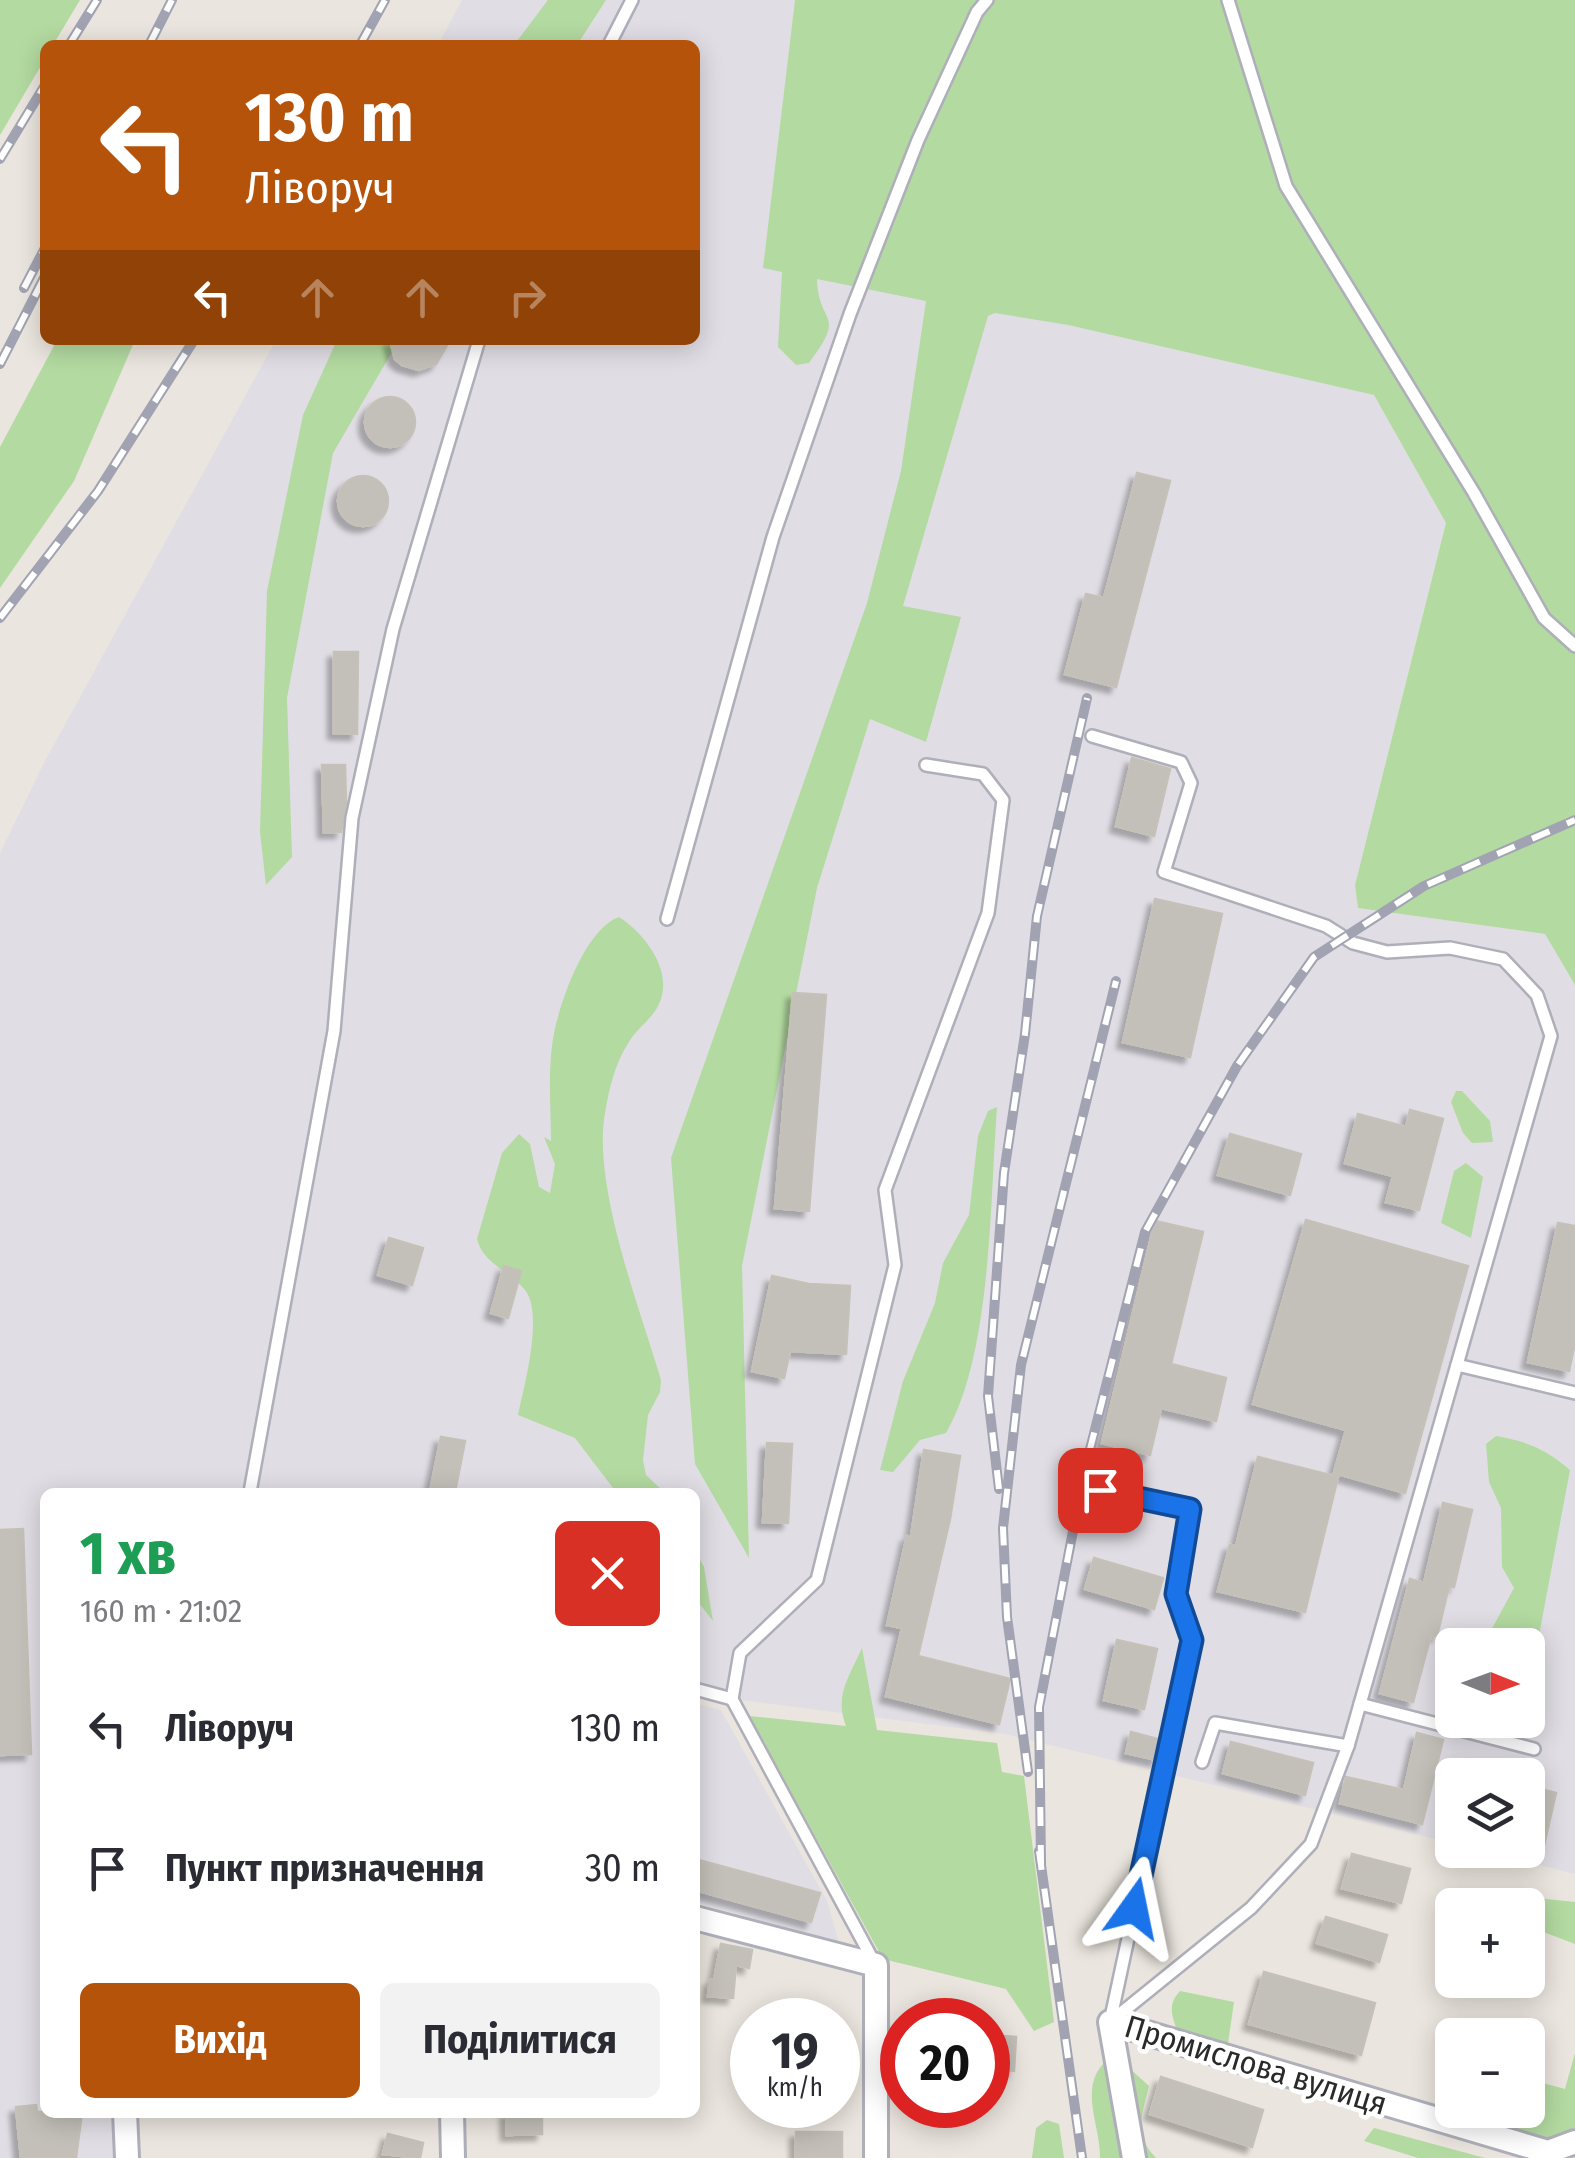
<!DOCTYPE html>
<html lang="uk">
<meta charset="utf-8">
<style>
:root{--surface:#fff;--page:#f2f2f3;--text:#2b2b33;--muted:#7c7c81;--accent:#b45309}
body{margin:0;font-family:"Fira Sans Condensed",sans-serif;background:var(--page);color:var(--text);height:100vh;display:flex;flex-direction:column;font-size:38px;white-space:nowrap}
*{box-sizing:border-box;margin:0}
p{font-size:32px;color:var(--muted)}
.icon{flex:none;width:55px;height:55px;fill:none;stroke:currentColor;stroke-width:2;stroke-linecap:round;stroke-linejoin:round}
.map{position:relative;flex:1;overflow:hidden}
.side{position:absolute;left:40px;top:1488px;width:660px;height:630px;display:flex;flex-direction:column;background:var(--surface);border-radius:15px;box-shadow:0 5px 25px #0003}
.side>*{flex:none}
.hud{position:absolute;left:40px;top:40px;width:660px;height:305px;border-radius:15px;box-shadow:0 5px 25px #0003;background:#b45309;color:#fff;overflow:hidden}
.needle{width:65px;rotate:91deg}
.buttons{position:absolute;left:1435px;top:1628px;display:grid;gap:20px}
.buttons a{display:grid;place-items:center;width:110px;height:110px;border-radius:15px;background:var(--surface);box-shadow:0 5px 25px #0003;font-size:50px}
.speed{position:absolute;left:730px;top:1998px;display:flex;gap:20px;font-size:50px;font-weight:700;text-align:center}
.speed>*{display:grid;place-content:center;width:130px;height:130px;border-radius:50%;background:var(--surface);box-shadow:0 5px 25px #0003;line-height:1}
.speed small{font-size:25px;font-weight:400}
.speed .limit{border:15px solid #d22;background:#fff;color:#111}
.pin{position:absolute;display:grid;place-items:center;width:85px;height:85px;color:#fff;margin:-42px;border-radius:20px;box-shadow:0 5px 15px #0006}
.me{position:absolute;width:110px;margin:-55px;rotate:12deg;stroke-linejoin:round;filter:drop-shadow(0 0 8px #0008)}
.turn{display:flex;align-items:center;gap:35px;height:210px;padding:0 40px;font-size:45px}
.turn .icon{width:130px;height:130px;stroke-width:2.5}
.turn b{display:block;font-size:70px;line-height:85px}
.lanes{display:flex;align-items:center;height:95px;padding:0 40px;background:#0003;justify-content:center;gap:50px;direction:ltr}
.lanes .off{opacity:.35}
.round{display:grid;place-items:center;flex:none;width:105px;height:105px;border-radius:15px;background:var(--page)}
.overview{display:flex;align-items:center;justify-content:space-between;height:170px;padding:0 40px}
h1{font-size:60px;font-weight:700;line-height:75px;color:#1e9e55}
.button{display:flex;gap:20px;margin-top:auto;padding:20px 40px}
.button a{flex:1;height:115px;border-radius:15px;background:var(--accent);color:#fff;font-size:40px;font-weight:700;line-height:115px;text-align:center}
.button a+a{background:var(--page);color:var(--text)}
ul{padding:0;list-style:none}
li{display:flex;align-items:center;gap:30px;height:140px;padding:0 40px}
li div{flex:1}
li b{display:block;font-size:38px}
li em{font-style:normal}
.map>svg:first-child{display:block}
.industrial{fill:#e0dee4;fill-rule:evenodd}
.green{fill:#b3daa1}
.building{fill:#c3bfb9;stroke:#c5c1b8;stroke-width:2.5;filter:url(#shadow)}
.lines{fill:none;stroke-linecap:round;stroke-linejoin:round}
.lane-casing{stroke:#aeafb9;stroke-width:16}
.street-casing{stroke:#aeafb9;stroke-width:28}
.lane{stroke:#fff;stroke-width:11}
.street{stroke:#fff;stroke-width:22}
.rail-casing{stroke:#a1a3b2;stroke-width:10}
.rail{stroke:#fff;stroke-width:6;stroke-dasharray:19;stroke-linecap:butt}
.route-casing{stroke:#114b97;stroke-width:25}
.route{stroke:#1a73e8;stroke-width:18}
.labels{text-anchor:middle;stroke-width:9;stroke-linejoin:round;paint-order:stroke}
.street-label{font-size:32px;fill:#2a2a2a;stroke:#fff}
</style>
<div class="map">
<svg width="1575" height="2158" viewBox="0 0 1575 2158">
<defs>
<filter id="shadow"><feDropShadow dx="-6" dy="6" stdDeviation="2.5" flood-color="#0004"/></filter>
</defs>
<rect width="100%" height="100%" fill="#eae5de"/>
<g class="industrial">
<path d="M462 0H795L764 268 1068 325 1374 395 1446 523 1355 885 1358 908 1545 934 1575 985V1874L1480 1850H1528V1775H1452V1843L1005 1734 732 1699 695 1689V1492H45V2112L125 2113 127 2158H0V853L45 761 276 340H695V45H438ZM1452 1645H1528V1720H1452Z"/>
<path d="M695 1703 721 1710 827 1901 839 1943 695 1902Z"/>
</g>
<g class="green">
<path d="M0 0H80L53 45H45V59L0 135Z"/>
<path d="M548 0H606L577 45H514Z"/>
<path d="M795 0H1575V985L1545 934 1358 908 1355 885 1446 523 1374 395 1068 325 995 313 988 316 903 606 961 617 926 742 870 719 817 888 742 1266 749 1558 695 1464 671 1158 867 603 901 471 926 301 817 279C818 326 848 311 809 363L796 365 778 347 782 272 763 268Z"/>
<path d="M57 340H135L74 481 0 588V447Z"/>
<path d="M337 340H399L333 453 287 698 292 857 266 885 260 832 267 591 303 415Z"/>
<path d="M619 917C647 935 675 974 658 1006 651 1020 636 1029 629 1042 615 1063 609 1089 605 1113 592 1185 640 1309 661 1380L660 1392 648 1415 643 1460 646 1475 664 1492H616L575 1438 518 1415C524 1386 544 1314 525 1290 509 1270 483 1264 477 1239L502 1153 519 1134 530 1144 539 1187 550 1193 555 1164 544 1137 551 1141C551 1110 548 1077 552 1046 556 1010 584 929 619 917Z"/>
<path d="M1456 1091H1462L1490 1121 1493 1142 1472 1143 1463 1133 1451 1102Z"/>
<path d="M997 1107C990 1200 992 1354 946 1433L920 1440 893 1472 880 1470 903 1381 935 1303 943 1263 969 1215 978 1136 988 1111Z"/>
<path d="M1466 1163 1483 1177 1471 1238 1441 1223 1454 1171Z"/>
<path d="M1496 1436C1526 1441 1546 1449 1570 1470L1534 1662 1528 1677V1645H1483L1514 1588 1502 1567 1501 1508 1489 1482 1486 1444Z"/>
<path d="M695 1550 704 1567 713 1621 695 1598Z"/>
<path d="M862 1648 877 1730 997 1743 1002 1772 1024 1776 1054 2022 1034 2031 1006 1989 883 1959 749 1716 846 1726C834 1696 849 1677 862 1648Z"/>
<path d="M1468 1891 1575 1902V1944L1528 1926V1905H1467L1459 1900Z"/>
<path d="M1180 1991 1234 2002 1227 2050 1179 2036C1173 2018 1166 2006 1180 1991Z"/>
<path d="M1575 2053V2142L1484 2128 1475 2118 1474 2110H1528V2079L1565 2089Z"/>
<path d="M1105 2062 1127 2066 1149 2086C1142 2115 1133 2134 1156 2158H1100C1101 2126 1078 2088 1105 2062Z"/>
<path d="M1047 2120 1059 2124 1064 2158H1032L1036 2128Z"/>
<path d="M1374 2128 1485 2158H1418L1364 2141Z"/>
</g>
<g class="building">
<path d="M390 340H450L436 364 419 370 402 365 395 359Z"/>
<circle cx="390" cy="422" r="25"/>
<path d="M1137 473 1170 481 1116 687 1065 674 1086 594 1104 598Z"/>
<circle cx="363" cy="501" r="25"/>
<path d="M334 652H358L357 734 334 733Z"/>
<path d="M1132 758 1170 769 1154 836 1116 826Z"/>
<path d="M322 765H345L346 803 341 832H324Z"/>
<path d="M1155 899 1222 914 1190 1057 1123 1042Z"/>
<path d="M793 993 826 995 809 1211 775 1208Z"/>
<path d="M1410 1110 1443 1119 1419 1210 1386 1202 1393 1176 1345 1163 1358 1114 1406 1127Z"/>
<path d="M1230 1134 1301 1154 1290 1195 1218 1175Z"/>
<path d="M1306 1220 1468 1266 1405 1493 1334 1473 1346 1430 1253 1404Z"/>
<path d="M1155 1221 1203 1232 1171 1364 1226 1378 1216 1421 1161 1408 1150 1455 1102 1443Z"/>
<path d="M1558 1223 1575 1226V1342L1569 1371 1528 1362Z"/>
<path d="M389 1238 423 1248 412 1285 378 1275Z"/>
<path d="M504 1266 521 1271 508 1318 491 1313Z"/>
<path d="M772 1276 809 1284 850 1286 846 1354 790 1351 784 1378 752 1371Z"/>
<path d="M441 1437 465 1441 455 1492H430Z"/>
<path d="M767 1443 792 1444 788 1523 763 1522Z"/>
<path d="M924 1450 960 1456 950 1519 918 1656 1010 1679 999 1724 886 1696 902 1628 887 1625 907 1536 911 1537Z"/>
<path d="M1258 1457 1338 1477 1305 1612 1218 1591 1230 1545 1236 1546Z"/>
<path d="M1443 1503 1472 1510 1454 1587 1449 1586 1437 1636 1431 1635 1413 1702 1380 1693 1410 1579 1424 1583Z"/>
<path d="M23 1529 31 1754 0 1755V1530Z"/>
<path d="M1094 1558 1163 1578 1154 1609 1085 1589Z"/>
<path d="M1117 1640 1157 1649 1144 1709 1104 1700Z"/>
<path d="M1131 1732 1161 1740 1157 1760 1126 1753Z"/>
<path d="M1417 1733 1443 1740 1422 1824 1340 1803 1346 1777 1404 1790Z"/>
<path d="M1231 1742 1313 1763 1305 1795 1223 1773Z"/>
<path d="M1528 1786 1556 1793 1544 1845 1528 1841Z"/>
<path d="M1352 1854 1410 1869 1401 1903 1342 1888Z"/>
<path d="M695 1859 820 1893 811 1922 695 1890Z"/>
<path d="M1326 1917 1387 1935 1379 1962 1317 1943Z"/>
<path d="M721 1944 752 1950 749 1968 736 1965 733 1998 708 1996 710 1980H714Z"/>
<path d="M1264 1972 1375 2003 1361 2055 1249 2024Z"/>
<path d="M988 2035 1016 2037 1014 2071 988 2069Z"/>
<path d="M1161 2077 1263 2110 1252 2147 1150 2114Z"/>
<path d="M36 2105 37 2112H82L76 2158H21L16 2107Z"/>
<path d="M506 2112H542V2134L507 2135Z"/>
<rect x="796" y="2132" width="46" height="26"/>
<path d="M388 2134 423 2143 420 2158 383 2154Z"/>
</g>
<g class="lines">
<g class="lane-casing">
<g id="lane">
<path d="M1228 0 1286 186 1474 493 1544 618 1575 646"/>
<path d="M609 45 632 0"/>
<path d="M1092 736 1181 762 1191 783 1164 872 1326 926 1353 943 1387 952 1450 948 1503 959 1537 995 1551 1036 1348 1746 1311 1844 1251 1908 1110 2022"/>
<path d="M667 919 773 537 850 314 918 140 977 12 987 0"/>
<path d="M1457 1365 1575 1393"/>
<path d="M1100 1490 1190 1509 1176 1594 1192 1641 1110 2022"/>
<path d="M250 1492 334 1031 352 818 393 629 479 340"/>
<path d="M695 1689 732 1699 740 1653 817 1580 895 1265 885 1190 988 913 1003 800 983 774 926 765"/>
<path d="M732 1699 874 1962"/>
<path d="M1360 1704 1534 1749"/>
<path d="M1202 1762 1215 1723 1348 1746"/>
</g>
</g>
<g class="street-casing">
<g id="street">
<path d="M695 1918 876 1965V2158"/>
<path d="M125 2112 127 2158"/>
<path d="M452 2112 453 2158"/>
<path d="M1134 2158 1110 2022 1548 2152 1575 2142"/>
</g>
</g>
<use href="#lane" class="lane"/>
<use href="#street" class="street"/>
<g class="rail-casing">
<g id="rail">
<path d="M69 45 97 0"/>
<path d="M149 45 172 0"/>
<path d="M360 45 385 0"/>
<path d="M0 159 45 85"/>
<path d="M24 288 45 248"/>
<path d="M0 364 45 276"/>
<path d="M0 618 98 491 194 340"/>
<path d="M999 1489 988 1396 1004 1173 1025 1034 1037 916 1087 698"/>
<path d="M1028 1772 1007 1617 1003 1528 1021 1365 1116 981"/>
<path d="M1039 1851 1082 2158"/>
<path d="M1041 1864 1039 1707 1085 1469 1145 1232 1237 1066 1314 957 1424 886 1575 820"/>
</g>
</g>
<use href="#rail" class="rail"/>
</g>
<g class="lines">
<g class="route-casing">
<path id="route" d="M1100 1490 1190 1509 1176 1594 1192 1640 1134 1908"/>
</g>
<use href="#route" class="route"/>
</g>
<g class="labels">
<g class="street-label">
<text transform="translate(1256 2065) rotate(17)" y="11">Промислова вулиця</text>
</g>
</g>
</svg>
<div class="buttons">
<a><svg class="needle" viewBox="-14 -14 28 28"><path d="M0-13l5 13h-10z" fill="#e53935"/><path d="M0 13l5-13h-10z" fill="#7c7c81"/></svg></a>
<a><svg class="icon" aria-label="layers" viewBox="0 0 24 24"><path d="M12 4l9 5-9 5-9-5zM3 14l9 5 9-5"/></svg></a>
<a>+</a>
<a>−</a>
</div>
<div class="speed"><div>19<small>km/h</small></div><div class="limit">20</div></div>
<div class="pin" style="left:1100px;top:1490px;background:#d93025"><svg class="icon" aria-label="arrive" viewBox="0 0 24 24"><path d="M6 21V4h12l-3 4 3 4H6"/></svg></div>
<svg class="me" style="left:1134px;top:1908px" viewBox="-20 -20 40 40"><path d="M0-17L14 15 0 8-14 15z" fill="#1a73e8" stroke="#fff" stroke-width="4"/></svg>
<div class="hud">
<div class="turn"><svg class="icon" aria-label="left" viewBox="0 0 24 24"><path d="M17 20v-9H6M10 6l-5 5 5 5"/></svg><div><b>130 m</b>Ліворуч</div></div>
<div class="lanes"><svg class="icon" aria-label="left" viewBox="0 0 24 24"><path d="M17 20v-9H6M10 6l-5 5 5 5"/></svg><svg class="icon off" aria-label="ahead" viewBox="0 0 24 24"><path d="M12 20V5M6 11l6-6 6 6"/></svg><svg class="icon off" aria-label="ahead" viewBox="0 0 24 24"><path d="M12 20V5M6 11l6-6 6 6"/></svg><svg class="icon off" aria-label="right" viewBox="0 0 24 24"><path d="M7 20v-9h11M14 6l5 5-5 5"/></svg></div>
</div>
<section class="side">
<div class="overview"><div><h1>1 хв</h1><p>160 m · 21:02</p></div><a class="round" style="background:#d93025;color:#fff"><svg class="icon" aria-label="close" viewBox="0 0 24 24"><path d="M6 6l12 12M18 6L6 18"/></svg></a></div>
<ul>
<li><svg class="icon" aria-label="left" viewBox="0 0 24 24"><path d="M17 20v-9H6M10 6l-5 5 5 5"/></svg><div><b>Ліворуч</b></div><em>130 m</em></li>
<li><svg class="icon" aria-label="arrive" viewBox="0 0 24 24"><path d="M6 21V4h12l-3 4 3 4H6"/></svg><div><b>Пункт призначення</b></div><em>30 m</em></li>
</ul>
<div class="button"><a>Вихід</a><a>Поділитися</a></div>
</section>
</div>
